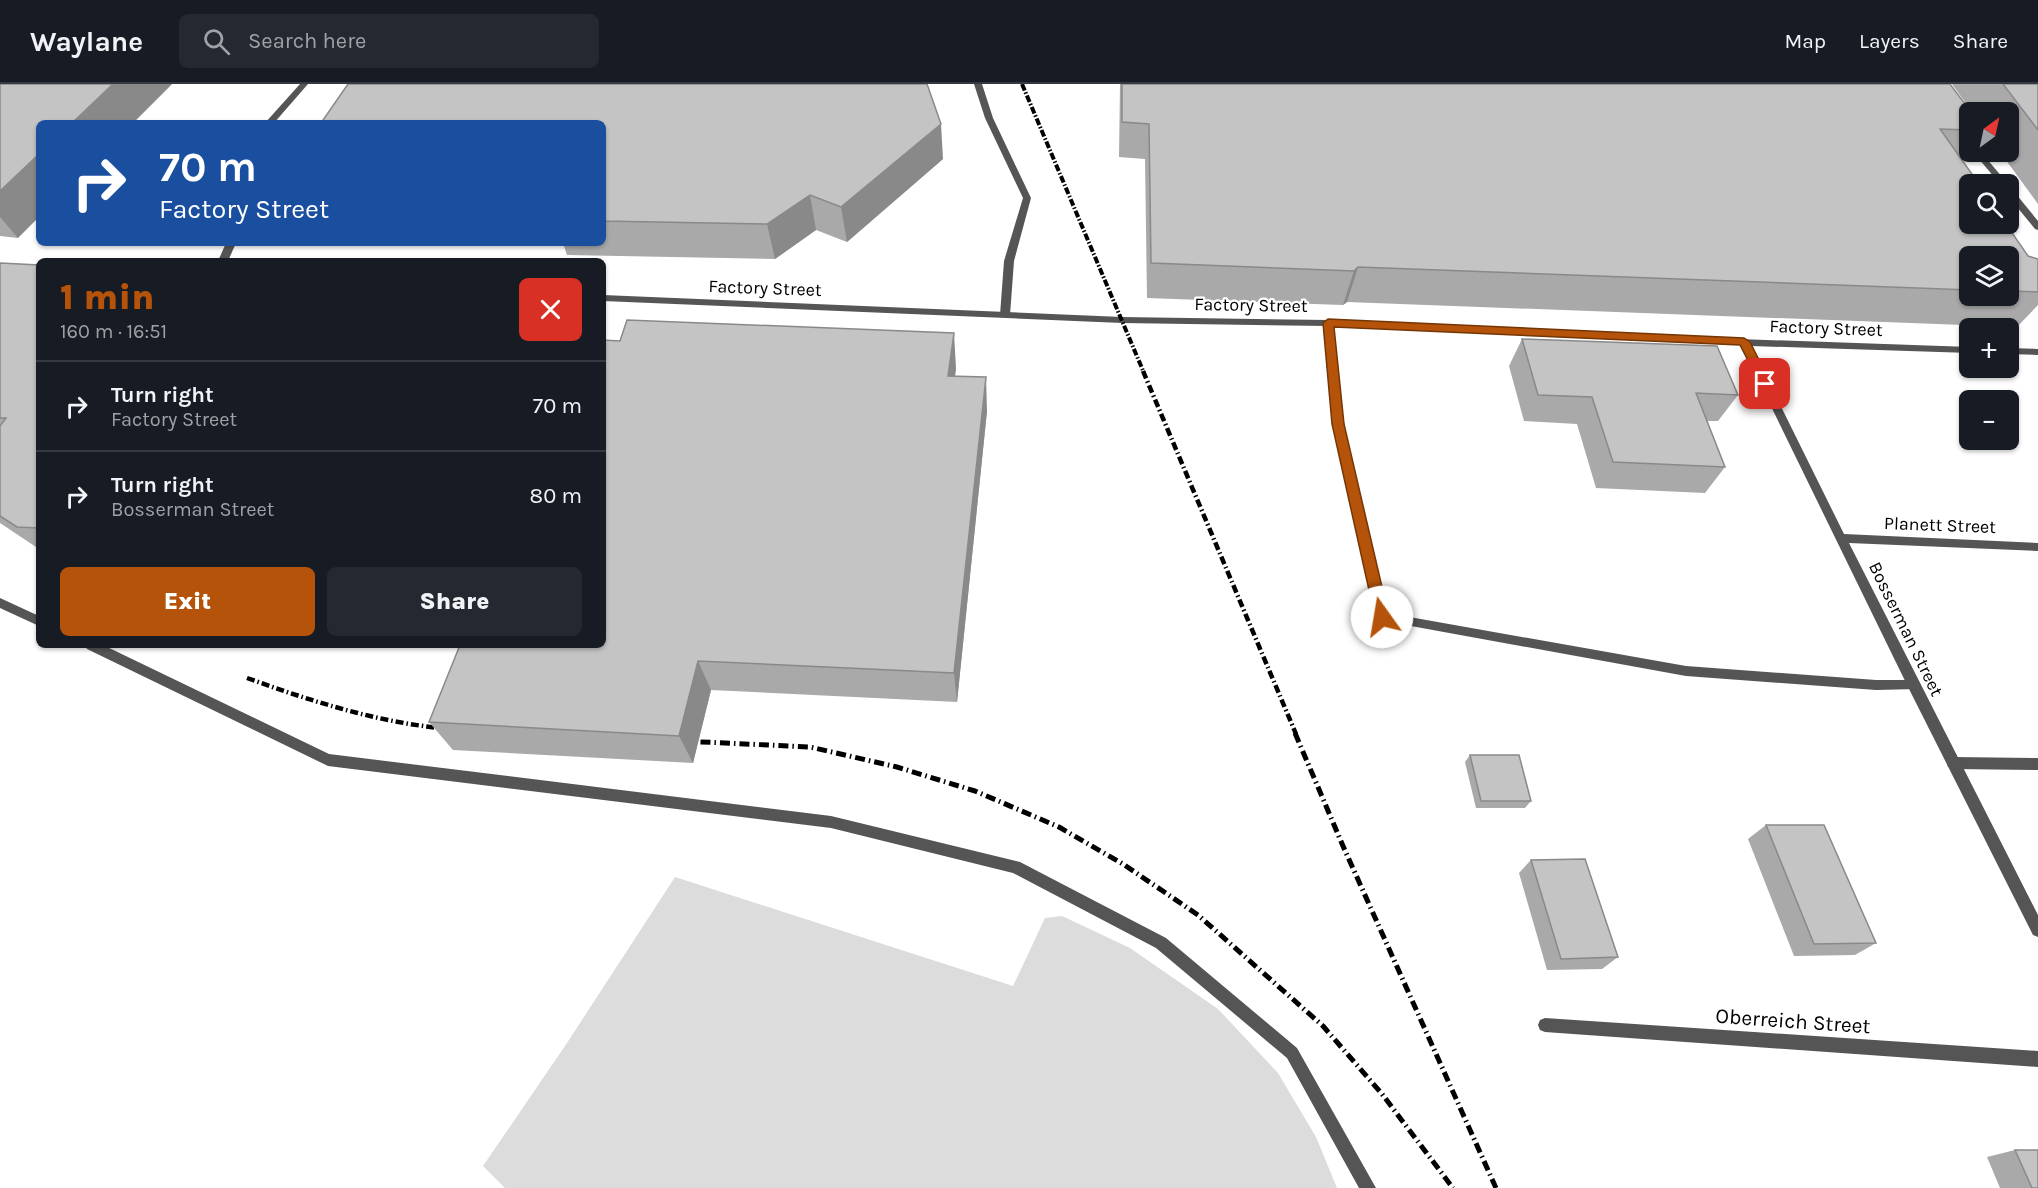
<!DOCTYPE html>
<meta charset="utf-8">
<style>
:root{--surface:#171b24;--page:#242831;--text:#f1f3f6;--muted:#9ea1a6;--line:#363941;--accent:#b45309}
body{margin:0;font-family:Karla,sans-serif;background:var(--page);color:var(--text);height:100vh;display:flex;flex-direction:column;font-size:22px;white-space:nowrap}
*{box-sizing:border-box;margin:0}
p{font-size:20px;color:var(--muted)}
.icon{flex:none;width:33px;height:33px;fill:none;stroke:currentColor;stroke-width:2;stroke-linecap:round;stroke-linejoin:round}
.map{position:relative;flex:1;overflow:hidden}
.panel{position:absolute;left:36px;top:174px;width:570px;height:390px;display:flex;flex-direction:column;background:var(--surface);border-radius:9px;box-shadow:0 2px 4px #0004}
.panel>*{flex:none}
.top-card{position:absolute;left:36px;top:36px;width:570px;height:126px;border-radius:9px;box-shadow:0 2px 4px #0004;background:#1a4fa0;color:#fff;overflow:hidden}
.needle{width:39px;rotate:33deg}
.buttons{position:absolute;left:1959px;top:18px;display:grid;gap:12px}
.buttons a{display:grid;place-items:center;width:60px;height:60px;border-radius:9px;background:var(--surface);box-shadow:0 2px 4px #0004;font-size:30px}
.pin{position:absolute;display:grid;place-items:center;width:51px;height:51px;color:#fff;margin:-26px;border-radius:12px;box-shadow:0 3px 9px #0006}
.me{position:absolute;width:66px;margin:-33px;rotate:347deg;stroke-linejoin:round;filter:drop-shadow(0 0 4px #0008)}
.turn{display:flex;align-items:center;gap:21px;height:126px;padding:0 24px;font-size:27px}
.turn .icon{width:78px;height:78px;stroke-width:2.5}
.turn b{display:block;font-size:42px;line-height:51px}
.round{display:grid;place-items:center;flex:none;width:63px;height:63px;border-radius:9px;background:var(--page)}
.summary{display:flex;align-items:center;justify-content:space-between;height:102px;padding:0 24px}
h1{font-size:36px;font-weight:800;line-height:45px;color:var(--accent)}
.cta{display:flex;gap:12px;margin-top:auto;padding:12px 24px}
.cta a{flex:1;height:69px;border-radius:9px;background:var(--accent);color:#fff;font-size:24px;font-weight:800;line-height:69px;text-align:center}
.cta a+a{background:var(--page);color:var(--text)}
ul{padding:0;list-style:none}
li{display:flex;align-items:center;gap:18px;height:90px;padding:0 24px;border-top:2px solid var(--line)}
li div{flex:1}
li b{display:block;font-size:22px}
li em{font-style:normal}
header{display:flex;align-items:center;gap:36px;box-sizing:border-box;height:84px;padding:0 30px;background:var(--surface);border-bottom:2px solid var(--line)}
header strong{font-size:28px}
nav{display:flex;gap:33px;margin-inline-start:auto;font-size:21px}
.search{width:420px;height:54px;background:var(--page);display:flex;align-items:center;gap:15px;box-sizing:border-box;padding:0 21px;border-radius:9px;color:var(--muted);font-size:22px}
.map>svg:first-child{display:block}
.green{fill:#dcdcdc}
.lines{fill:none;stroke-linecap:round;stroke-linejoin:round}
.service{fill:#555;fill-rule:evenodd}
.minor{fill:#555;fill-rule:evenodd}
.rail-far2{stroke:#000;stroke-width:4;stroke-dasharray:7 2 1.5 2;stroke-linecap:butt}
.rail-far1{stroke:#000;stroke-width:4.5;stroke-dasharray:8 3 1.5 3;stroke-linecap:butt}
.rail{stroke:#000;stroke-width:5;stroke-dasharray:10 4 1.5 4;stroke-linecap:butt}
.wall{fill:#a9a9a9;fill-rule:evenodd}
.shaded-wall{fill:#898989}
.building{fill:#c4c4c4;stroke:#898989;stroke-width:1.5}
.route{fill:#b45309;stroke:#753606;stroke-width:1.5}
.labels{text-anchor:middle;stroke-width:4.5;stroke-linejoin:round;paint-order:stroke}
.street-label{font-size:18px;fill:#000;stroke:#fff}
.near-street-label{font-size:21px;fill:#000;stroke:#fff}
</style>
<header>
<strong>Waylane</strong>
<div class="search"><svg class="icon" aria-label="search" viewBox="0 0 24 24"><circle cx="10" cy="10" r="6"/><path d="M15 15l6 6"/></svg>Search here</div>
<nav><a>Map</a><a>Layers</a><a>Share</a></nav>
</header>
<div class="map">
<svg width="2038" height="1104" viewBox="0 0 2038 1104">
<rect width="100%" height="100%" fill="#fff"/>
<path class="green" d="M675 793 1013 902 1045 834 1062 832 1130 864 1218 925 1278 989 1316 1053 1337 1104H505L483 1082 567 959Z"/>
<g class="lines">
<g class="service">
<path d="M300 0H308L274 39H265Z"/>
<path d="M974 0H982L993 34 1031 114 1014 177 1010 231 1005 234 1000 231 1004 177 1023 114 985 34Z"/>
<path d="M1973 68H1981L2008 100H2000Z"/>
<path d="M2008 103 2011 104 2038 137V146L2035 145 2008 112Z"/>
<path d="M226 159H236L228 177H218Z"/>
<path d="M1328 236 1333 239 1343 340 1387 529 1686 582 1876 596H1913L1917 597 1919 601 1917 605 1876 606 1686 592 1378 536 1333 340 1323 239Z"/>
<path d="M0 514 39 532V542L0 524Z"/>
<path d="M85 561H103L329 670 831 732 1020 778 1166 854 1297 964 1376 1104H1359L1287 974 1156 864 1013 789 831 744 328 682 87 565Z"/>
<path d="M1953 673 2038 674V686L1953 685 1948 683 1947 679 1948 675Z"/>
</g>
<g class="minor">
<path d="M603 211 1122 233 1328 236 1711 254 1970 263V269L1751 262 1844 450 2038 459V467L1849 459 2038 831V853L2033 851 1909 605 1741 261 1328 242 1122 239 603 217Z"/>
<path d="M2008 264 2038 265V271L2008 270Z"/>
<path d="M1545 934 2038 967V983L1545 948 1540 946 1538 941 1540 936Z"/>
</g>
<path class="rail-far2" d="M1022 0 1144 289"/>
<g class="rail-far1">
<path d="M1143 287 1296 650"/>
<path d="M247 594C314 618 379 639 450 645"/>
</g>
<g class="rail">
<path d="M1295 649 1343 762 1496 1104"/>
<path d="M681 657 810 663 897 683 975 707 1059 743 1123 780 1198 831 1323 942 1382 1010 1453 1104"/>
</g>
</g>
<g class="wall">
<path d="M0 0H172L133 39H39L18 154 0 152Z"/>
<path d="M1120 0H1950L1970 28V56L1958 71 2028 172 2038 175V221L2017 243 1347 218 1343 221 1147 214 1145 75 1119 73ZM1970 172H2008V212H1970Z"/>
<path d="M1952 0H2038V120L2000 68H2008V28H1972Z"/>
<path d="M603 39 943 75 847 158 816 146 775 175 567 171 563 159H603Z"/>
<path d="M0 179 39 181V465L0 439Z"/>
<path d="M1522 255 1738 311 1718 337H1707L1725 383 1705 409 1596 404 1577 340 1524 337 1509 282Z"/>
<path d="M956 284 955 292 987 327 957 618 711 606 693 679 453 666 429 638Z"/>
<path d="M1470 671 1531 717 1525 724H1476L1465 678Z"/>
<path d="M1766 741 1876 859 1855 871 1794 872 1748 755Z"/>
<path d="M1531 776 1618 873 1602 885 1547 886 1519 789Z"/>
<path d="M2015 1066 2038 1104H2000L1987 1073Z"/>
</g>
<g class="shaded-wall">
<path d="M113 0H172L133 39H72Z"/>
<path d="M941 40 943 75 847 158 841 123Z"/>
<path d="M39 70V133L18 154 0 133V107Z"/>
<path d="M810 111 816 146 775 175 767 140Z"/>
<path d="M1358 183 1347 218 1343 221 1354 187Z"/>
<path d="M954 249 956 284 951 326 948 292Z"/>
<path d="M986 293 987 327 957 618 954 589Z"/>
<path d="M698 577 711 606 693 679 679 652Z"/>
</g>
<g class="building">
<path d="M0 0H113L72 39H39V70L0 107Z"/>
<path d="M348 0H927L941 40 841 123 810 111 767 140 603 137V39H321Z"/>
<path d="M1122 0H1950L1971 28H1970V46L1940 45 1979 100H1970V140H2006L2028 172 2038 175V208L2008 207V172H1970V206L1358 183 1354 187 1151 179 1149 40 1122 38Z"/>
<path d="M2003 0H2038V46Z"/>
<path d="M0 179 39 181V444L17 443 0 432V342L6 334H0Z"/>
<path d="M627 236 954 249 948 292 986 293 954 589 698 577 679 652 429 638 460 561H603V256L620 257Z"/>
<path d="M1522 255 1717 262 1738 311 1696 309 1725 383 1613 378 1592 313 1538 311Z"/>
<path d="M1470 671H1519L1531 717H1481Z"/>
<path d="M1766 741H1824L1876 859 1814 860Z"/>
<path d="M1585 775 1618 873 1561 875 1531 776Z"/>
<path d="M2015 1066H2038V1104H2032Z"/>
</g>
<path class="route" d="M1328 235 1744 254 1750 258 1771 300 1765 304 1761 302 1740 261 1334 243 1344 340 1389 533 1382 539 1375 533 1332 340 1323 239Z"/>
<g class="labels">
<g class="street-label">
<text transform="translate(765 204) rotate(2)" y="6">Factory Street</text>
<text transform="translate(1251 221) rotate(1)" y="6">Factory Street</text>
<text transform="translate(1826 244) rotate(2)" y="6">Factory Street</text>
<text transform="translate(1940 441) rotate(2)" y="6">Planett Street</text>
<text transform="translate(1906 545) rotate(64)" y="6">Bosserman Street</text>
</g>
<g class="near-street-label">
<text transform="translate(1793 937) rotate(4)" y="7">Oberreich Street</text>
</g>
</g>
</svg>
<div class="buttons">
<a><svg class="needle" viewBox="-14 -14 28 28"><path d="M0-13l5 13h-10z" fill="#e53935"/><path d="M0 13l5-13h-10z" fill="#9ea1a6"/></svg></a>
<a><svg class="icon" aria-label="search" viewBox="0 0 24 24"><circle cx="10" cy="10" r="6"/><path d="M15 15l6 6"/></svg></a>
<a><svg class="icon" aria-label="layers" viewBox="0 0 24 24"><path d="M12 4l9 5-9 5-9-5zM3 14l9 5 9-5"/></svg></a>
<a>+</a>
<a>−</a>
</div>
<div class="pin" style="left:1765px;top:300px;background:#d93025"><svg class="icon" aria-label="arrive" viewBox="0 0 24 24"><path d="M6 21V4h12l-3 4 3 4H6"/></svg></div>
<svg class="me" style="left:1382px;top:533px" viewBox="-20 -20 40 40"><circle r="19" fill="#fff"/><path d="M0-13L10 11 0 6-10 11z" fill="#b45309"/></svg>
<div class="top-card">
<div class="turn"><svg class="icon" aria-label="right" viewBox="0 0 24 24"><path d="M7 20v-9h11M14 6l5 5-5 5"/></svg><div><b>70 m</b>Factory Street</div></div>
</div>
<section class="panel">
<div class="summary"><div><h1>1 min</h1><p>160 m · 16:51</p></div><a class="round" style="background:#d93025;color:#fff"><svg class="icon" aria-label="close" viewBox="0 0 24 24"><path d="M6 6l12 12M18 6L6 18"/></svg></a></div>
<ul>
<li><svg class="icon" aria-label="right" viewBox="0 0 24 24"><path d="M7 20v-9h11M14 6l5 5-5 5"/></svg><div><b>Turn right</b><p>Factory Street</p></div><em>70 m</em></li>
<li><svg class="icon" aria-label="right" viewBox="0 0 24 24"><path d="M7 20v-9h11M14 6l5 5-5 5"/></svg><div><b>Turn right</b><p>Bosserman Street</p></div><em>80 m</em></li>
</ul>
<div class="cta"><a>Exit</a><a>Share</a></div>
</section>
</div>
